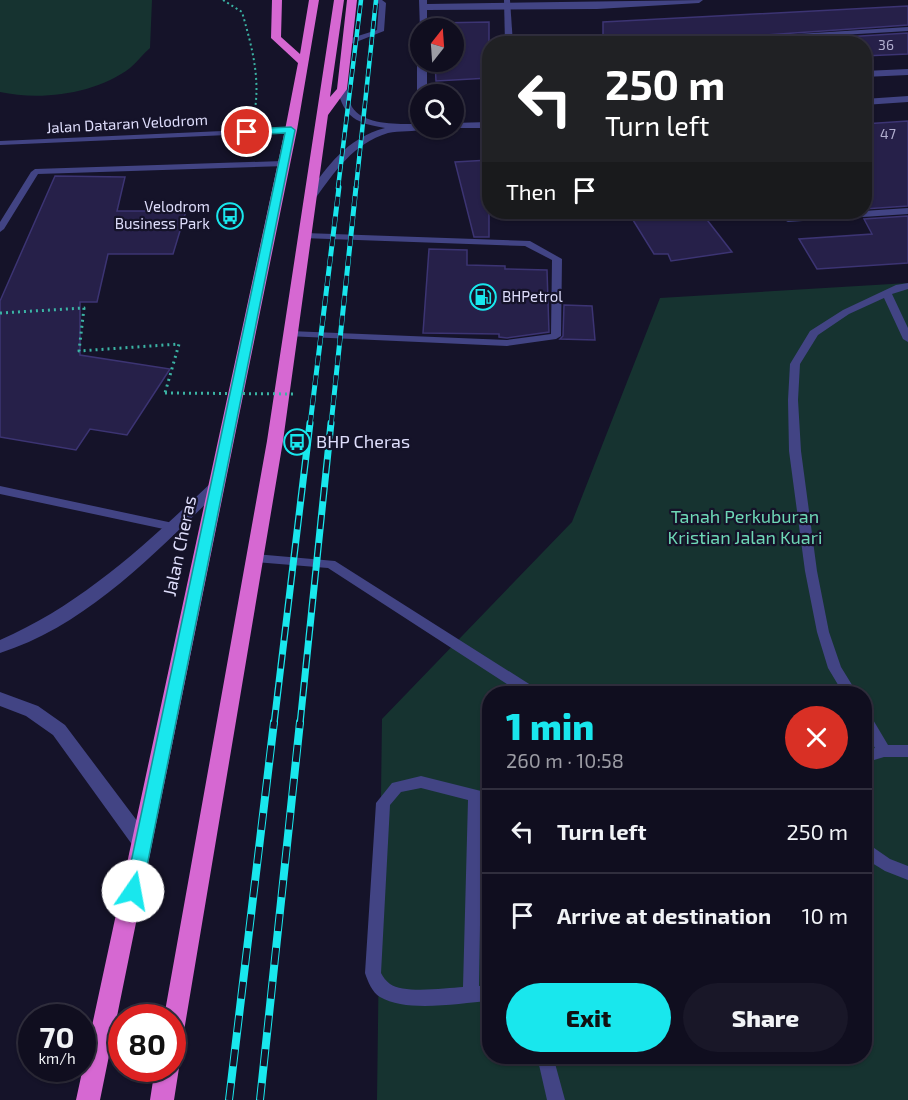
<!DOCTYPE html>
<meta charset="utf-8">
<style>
:root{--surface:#100e1f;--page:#191728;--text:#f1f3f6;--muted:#9c9ca4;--line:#302e3d;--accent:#19e7ed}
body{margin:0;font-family:"Exo 2",sans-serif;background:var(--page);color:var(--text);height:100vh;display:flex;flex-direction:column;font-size:22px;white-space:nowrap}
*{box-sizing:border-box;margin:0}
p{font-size:20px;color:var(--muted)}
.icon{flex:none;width:33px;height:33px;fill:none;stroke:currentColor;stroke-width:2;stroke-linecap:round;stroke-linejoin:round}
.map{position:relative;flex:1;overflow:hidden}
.sheet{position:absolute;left:482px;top:686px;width:390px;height:378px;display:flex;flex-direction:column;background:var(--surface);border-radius:24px;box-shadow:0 2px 4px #0004,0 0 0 2px var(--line)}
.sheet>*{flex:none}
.top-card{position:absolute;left:482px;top:36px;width:390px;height:183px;border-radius:24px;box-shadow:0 2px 4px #0004,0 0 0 2px var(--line);background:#202124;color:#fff;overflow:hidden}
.needle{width:39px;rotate:17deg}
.buttons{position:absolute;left:410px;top:18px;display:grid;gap:12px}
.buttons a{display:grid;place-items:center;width:54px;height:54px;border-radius:50%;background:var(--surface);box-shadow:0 2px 4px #0004,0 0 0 2px var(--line);font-size:30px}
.speed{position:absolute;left:18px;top:1004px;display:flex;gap:12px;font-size:30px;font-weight:700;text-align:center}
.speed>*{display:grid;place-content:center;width:78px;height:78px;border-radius:50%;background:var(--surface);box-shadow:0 2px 4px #0004,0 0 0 2px var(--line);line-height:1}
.speed small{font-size:15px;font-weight:400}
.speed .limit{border:9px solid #d22;background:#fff;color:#111}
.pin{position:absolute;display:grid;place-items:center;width:51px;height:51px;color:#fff;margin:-26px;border:3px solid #fff;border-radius:50%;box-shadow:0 2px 6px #0007}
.me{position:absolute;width:66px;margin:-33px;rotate:12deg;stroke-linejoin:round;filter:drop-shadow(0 0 4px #0008)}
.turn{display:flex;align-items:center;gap:21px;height:126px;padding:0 24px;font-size:27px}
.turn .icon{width:78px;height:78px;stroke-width:2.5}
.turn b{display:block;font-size:42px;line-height:51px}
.then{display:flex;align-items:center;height:57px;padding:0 24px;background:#0003;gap:12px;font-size:22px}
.round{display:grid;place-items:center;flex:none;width:63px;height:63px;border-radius:32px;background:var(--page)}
.headline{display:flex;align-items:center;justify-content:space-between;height:102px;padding:0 24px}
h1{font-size:36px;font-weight:800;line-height:45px;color:var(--accent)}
.cta{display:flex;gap:12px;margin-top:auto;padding:12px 24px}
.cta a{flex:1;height:69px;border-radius:36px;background:var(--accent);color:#111;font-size:24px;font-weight:800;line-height:69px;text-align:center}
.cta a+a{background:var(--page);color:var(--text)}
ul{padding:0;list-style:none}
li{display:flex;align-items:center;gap:18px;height:84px;padding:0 24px;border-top:2px solid var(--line)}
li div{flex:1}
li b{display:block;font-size:22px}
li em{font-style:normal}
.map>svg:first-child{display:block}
.green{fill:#163330;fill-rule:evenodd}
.building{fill:#262049;stroke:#3c3473;stroke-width:1.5}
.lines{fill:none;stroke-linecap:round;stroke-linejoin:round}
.path-far1{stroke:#3bb3a4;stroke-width:2;stroke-dasharray:2 3;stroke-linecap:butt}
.path{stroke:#3bb3a4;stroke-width:3;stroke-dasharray:2 4;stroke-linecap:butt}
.service{fill:#424484;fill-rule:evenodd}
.minor{fill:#424484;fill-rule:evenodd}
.tertiary{fill:#424484;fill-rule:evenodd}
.trunk{fill:#d668d2;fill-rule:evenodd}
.rail-far3-casing{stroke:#19e7ed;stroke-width:4.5}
.rail-far2-casing{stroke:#19e7ed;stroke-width:5}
.rail-far1-casing{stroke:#19e7ed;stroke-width:7}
.rail-casing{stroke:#19e7ed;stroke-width:8}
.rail-far3{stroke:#151329;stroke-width:3;stroke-dasharray:8;stroke-linecap:butt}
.rail-far2{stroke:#151329;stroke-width:4;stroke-dasharray:10;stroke-linecap:butt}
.rail-far1{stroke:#151329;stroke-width:4.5;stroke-dasharray:14;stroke-linecap:butt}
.rail{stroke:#151329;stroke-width:6;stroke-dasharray:17;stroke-linecap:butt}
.path-bridge{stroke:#3bb3a4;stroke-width:3;stroke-dasharray:2 4;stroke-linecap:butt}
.route{fill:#19e7ed;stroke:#10969a;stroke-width:1.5}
.labels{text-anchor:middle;stroke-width:4.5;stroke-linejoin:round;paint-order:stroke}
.far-number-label{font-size:14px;fill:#b1aecf}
.far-street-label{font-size:15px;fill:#dfdefc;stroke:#151329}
.far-poi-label{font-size:15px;fill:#dfdefc;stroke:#151329;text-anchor:end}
.poi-label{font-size:18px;fill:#dfdefc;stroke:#151329;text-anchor:start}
.park-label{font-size:18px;fill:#6ed8b6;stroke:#151329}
.street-label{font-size:18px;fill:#dfdefc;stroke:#151329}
</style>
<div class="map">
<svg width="908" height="1100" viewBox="0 0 908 1100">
<rect width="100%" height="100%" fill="#151329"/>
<g class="green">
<path d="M0 0H152L150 48C143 54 137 62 130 68 96 94 41 101 0 92Z"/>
<path d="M908 283V1100H377L382 719 572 522 660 298ZM489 693H864V1056H489Z"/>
</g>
<g class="building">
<path d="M908 6V25L637 44H603V22Z"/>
<path d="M489 22V78L436 81 435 62H453V28H434V23Z"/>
<path d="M908 33V54L864 56V44H735Z"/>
<path d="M908 121V206L864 209V124Z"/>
<path d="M489 160V237H474L455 162Z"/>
<path d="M55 176 125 177 117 211H186L173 254H108L97 302H80V355L170 369 127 435 90 429 76 450 0 437V301Z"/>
<path d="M628 212H701L732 252 671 261 668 254H654Z"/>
<path d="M908 216V263L817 269 799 239 872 234 864 219Z"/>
<path d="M429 249 467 250V265L505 266V269L547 270 549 332 507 338 499 337V334L423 333Z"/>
<path d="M564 305 592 306 595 340 560 339 563 336Z"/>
</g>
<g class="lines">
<path class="path-far1" d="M223 0 242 12C252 47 261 79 254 115"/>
<path class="path" d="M0 313 84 308 79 351 179 344 165 393"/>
<g class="service">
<path d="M374 0H382L386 3 384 31 351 44H345V40L377 30 379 4Z"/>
<path d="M504 0H510L513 44H505Z"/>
<path d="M908 27V31L689 44H639Z"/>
<path d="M291 128 295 130 294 132 0 145V141Z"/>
<path d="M283 161 287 164 286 166 38 174 4 229 0 232V222L31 172 35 169Z"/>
<path d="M305 233 530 241 562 259 561 336 556 339 507 346 286 336V332L290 331 507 340 551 334 552 260 525 246 302 238V234Z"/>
<path d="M908 283V289L892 294 908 328V342L903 339 884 298 849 314 818 335 800 364 798 400 801 451 817 571 829 632 841 667 857 693H843L828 668 817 632 805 571 789 451 788 400 790 364 810 331 843 310 896 285Z"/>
<path d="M0 486 173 523 179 527 173 531 0 494Z"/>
<path d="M255 554 335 561 537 689 539 693H521L328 568 255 562 249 558Z"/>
<path d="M864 711 869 713 888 745H908V757H884L864 763V751L875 748 864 729Z"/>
<path d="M421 776 489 793V805L482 804 479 986 489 985V1001C459 1003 407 1013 380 997 372 992 368 982 365 973L376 803 392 783ZM421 788 468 800 463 987C446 988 404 994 390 984 386 981 383 977 381 973L390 805 401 792Z"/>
<path d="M864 841 890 859 908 866V880L885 871 864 858Z"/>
<path d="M537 1056H553L565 1100H547Z"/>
</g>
<g class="minor">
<path d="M419 0H427V4L703 0 699 3 597 9 427 10V28L420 30Z"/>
<path d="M420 60 427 62V94L420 96 417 94V62Z"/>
<path d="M908 69V75L864 77V71Z"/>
<path d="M342 86 347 89C348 95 349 102 352 107 364 126 401 124 420 124V128H425C415 133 399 130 388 133 353 144 335 171 315 199H307L306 197C327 166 347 138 385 128 356 123 345 118 337 89Z"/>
<path d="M908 96V102L864 105V99Z"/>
<path d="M489 122V128H449H453V123Z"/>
<path d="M908 208V214L788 222 782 219 788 216Z"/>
</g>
<g class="tertiary">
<path d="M217 480 224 485 222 488C157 551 88 625 0 653V640C83 604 147 543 212 482Z"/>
<path d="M0 692 38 706 65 725 150 838 152 844 150 850 143 852 136 850 53 735 26 716 0 706Z"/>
</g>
<g class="trunk">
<path d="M272 0H282L281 37 300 54 309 0H319L297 130 100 1100H76L285 130 298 63 271 38Z"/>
<path d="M334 0H344L330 97 337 89 347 0H357L347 89 328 115 283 441 183 1037 180 1045 172 1048V1017H164L267 441Z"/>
<path d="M172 1059 179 1068 174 1100H150L155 1068H172Z"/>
</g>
<g class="rail-far3-casing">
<g id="rail-far3">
<path d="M338 188 361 0"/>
<path d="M356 188 376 0"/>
</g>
</g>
<g class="rail-far2-casing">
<g id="rail-far2">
<path d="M310 425 339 187"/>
<path d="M331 425 356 187"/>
</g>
</g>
<g class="rail-far1-casing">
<g id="rail-far1">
<path d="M274 724 310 423"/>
<path d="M300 724 331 423"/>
</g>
</g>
<g class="rail-casing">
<g id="rail">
<path d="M229 1100 274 722"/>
<path d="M260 1100 300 722"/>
</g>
</g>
<use href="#rail-far3" class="rail-far3"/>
<use href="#rail-far2" class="rail-far2"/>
<use href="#rail-far1" class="rail-far1"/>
<use href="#rail" class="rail"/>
<path class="path-bridge" d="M165 393 296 394"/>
</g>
<path class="route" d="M291 127 295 130 142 891 139 896 133 899 127 896 125 891 285 133 247 135 242 132 247 129Z"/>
<defs>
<g id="bus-ring" transform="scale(1.35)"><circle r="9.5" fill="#151329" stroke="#19e7ed" stroke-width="1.5"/><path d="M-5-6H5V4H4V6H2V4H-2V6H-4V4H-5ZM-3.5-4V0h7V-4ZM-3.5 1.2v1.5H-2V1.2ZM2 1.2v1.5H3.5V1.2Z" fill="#19e7ed"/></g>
<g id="fuel-ring" transform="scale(1.35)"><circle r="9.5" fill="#151329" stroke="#19e7ed" stroke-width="1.5"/><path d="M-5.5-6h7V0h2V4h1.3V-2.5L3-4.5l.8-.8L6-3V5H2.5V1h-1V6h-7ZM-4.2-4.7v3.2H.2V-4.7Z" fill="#19e7ed"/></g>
</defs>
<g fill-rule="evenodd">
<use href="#bus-ring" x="230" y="216"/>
<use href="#fuel-ring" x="483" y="297"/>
<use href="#bus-ring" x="297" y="442"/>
</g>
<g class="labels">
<g class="far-number-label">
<text x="886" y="50">36</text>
<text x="888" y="139">47</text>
</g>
<g class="far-street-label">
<text transform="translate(127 124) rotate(-3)" y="5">Jalan Dataran Velodrom</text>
</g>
<g class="far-poi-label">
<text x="210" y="212">Velodrom<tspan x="210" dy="17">Business Park</tspan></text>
<text x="502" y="302" text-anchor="start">BHPetrol</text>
</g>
<g class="poi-label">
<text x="316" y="448">BHP Cheras</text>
</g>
<g class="park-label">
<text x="745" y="523">Tanah Perkuburan<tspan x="745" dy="21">Kristian Jalan Kuari</tspan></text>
</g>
<g class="street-label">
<text transform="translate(180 546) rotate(-78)" y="6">Jalan Cheras</text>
</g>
</g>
</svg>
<div class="buttons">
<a><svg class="needle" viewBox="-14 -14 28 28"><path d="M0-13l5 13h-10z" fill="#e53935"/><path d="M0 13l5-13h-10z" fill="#9c9ca4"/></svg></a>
<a><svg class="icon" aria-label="search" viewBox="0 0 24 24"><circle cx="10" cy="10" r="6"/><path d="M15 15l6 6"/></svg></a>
</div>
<div class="speed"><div>70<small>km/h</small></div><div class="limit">80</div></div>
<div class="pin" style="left:247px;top:132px;background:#d93025"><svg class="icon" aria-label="arrive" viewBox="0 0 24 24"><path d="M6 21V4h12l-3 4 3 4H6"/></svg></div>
<svg class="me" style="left:133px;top:891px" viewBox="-20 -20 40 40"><circle r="19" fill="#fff"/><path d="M0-13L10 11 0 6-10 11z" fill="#19e7ed"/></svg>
<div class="top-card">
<div class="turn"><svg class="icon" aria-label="left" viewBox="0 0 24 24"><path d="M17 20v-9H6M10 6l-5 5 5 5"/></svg><div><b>250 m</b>Turn left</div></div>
<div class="then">Then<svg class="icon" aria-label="arrive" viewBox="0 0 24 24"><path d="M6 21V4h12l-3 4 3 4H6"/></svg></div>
</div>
<section class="sheet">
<div class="headline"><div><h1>1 min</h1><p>260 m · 10:58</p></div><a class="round" style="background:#d93025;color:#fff"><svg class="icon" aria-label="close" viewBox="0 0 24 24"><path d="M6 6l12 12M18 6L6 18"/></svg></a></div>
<ul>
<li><svg class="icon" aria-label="left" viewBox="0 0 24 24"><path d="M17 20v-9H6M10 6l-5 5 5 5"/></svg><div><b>Turn left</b></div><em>250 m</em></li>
<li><svg class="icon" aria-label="arrive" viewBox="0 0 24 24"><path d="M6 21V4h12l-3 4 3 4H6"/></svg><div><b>Arrive at destination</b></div><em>10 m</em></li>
</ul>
<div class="cta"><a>Exit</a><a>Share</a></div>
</section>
</div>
